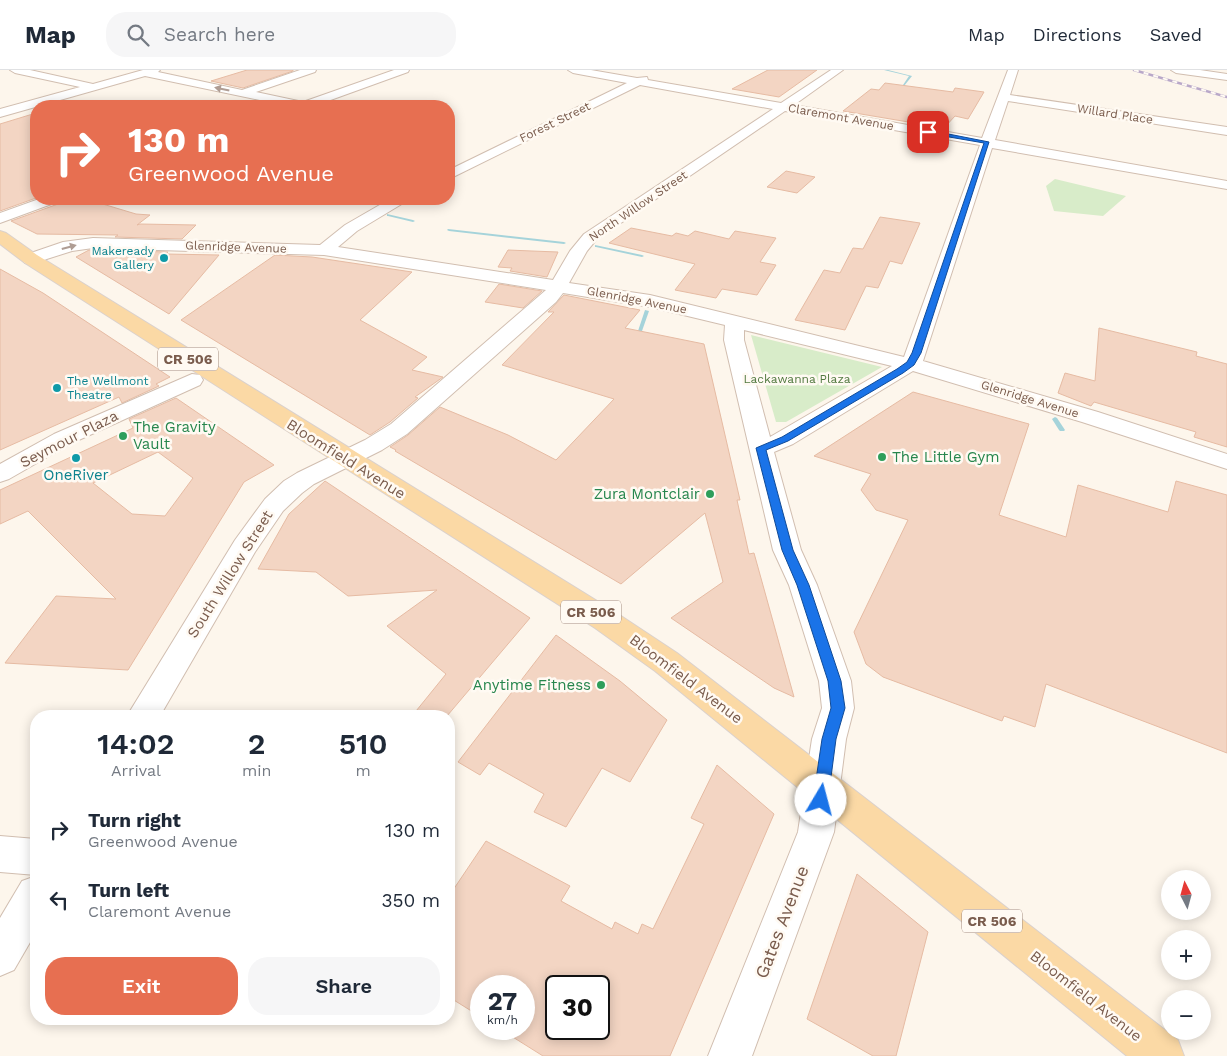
<!DOCTYPE html>
<meta charset="utf-8">
<style>
:root{--surface:#fff;--page:#f6f6f7;--text:#1f2937;--muted:#747a83;--line:#e0e1e3;--accent:#e76f51}
body{margin:0;font-family:"Work Sans",sans-serif;background:var(--page);color:var(--text);height:100vh;display:flex;flex-direction:column;font-size:19px;white-space:nowrap}
*{box-sizing:border-box;margin:0}
p{font-size:16px;color:var(--muted)}
.icon{flex:none;width:28px;height:28px;fill:none;stroke:currentColor;stroke-width:2;stroke-linecap:round;stroke-linejoin:round}
.map{position:relative;flex:1;overflow:hidden}
.panel{position:absolute;left:30px;top:640px;width:425px;height:315px;display:flex;flex-direction:column;background:var(--surface);border-radius:20px;box-shadow:0 2px 12px #0003}
.panel>*{flex:none}
.top-card{position:absolute;left:30px;top:30px;width:425px;height:105px;border-radius:20px;box-shadow:0 2px 12px #0003;background:#e76f51;color:#fff;overflow:hidden}
.needle{width:32px;rotate:354deg}
.tools{position:absolute;left:1161px;top:800px;display:grid;gap:10px}
.tools a{display:grid;place-items:center;width:50px;height:50px;border-radius:50%;background:var(--surface);box-shadow:0 2px 12px #0003;font-size:25px}
.speed{position:absolute;left:470px;top:905px;display:flex;gap:10px;font-size:25px;font-weight:700;text-align:center}
.speed>*{display:grid;place-content:center;width:65px;height:65px;border-radius:50%;background:var(--surface);box-shadow:0 2px 12px #0003;line-height:1}
.speed small{font-size:12px;font-weight:400}
.speed .limit{border:2px solid #111;border-radius:8px;background:#fff;color:#111}
.pin{position:absolute;display:grid;place-items:center;width:42px;height:42px;color:#fff;margin:-21px;border-radius:10px;box-shadow:0 2px 8px #0006}
.me{position:absolute;width:55px;margin:-28px;rotate:8deg;stroke-linejoin:round;filter:drop-shadow(0 0 4px #0008)}
.turn{display:flex;align-items:center;gap:18px;height:105px;padding:0 15px;font-size:22px}
.turn .icon{width:65px;height:65px;stroke-width:2.5}
.turn b{display:block;font-size:35px;line-height:42px}
.eta{display:flex;justify-content:space-evenly;align-items:center;height:85px;text-align:center}
.eta b{font-size:30px;font-weight:600;line-height:35px}
.primary-button{display:flex;gap:10px;margin-top:auto;padding:10px 15px}
.primary-button a{flex:1;height:58px;border-radius:20px;background:var(--accent);color:#fff;font-size:20px;font-weight:600;line-height:58px;text-align:center}
.primary-button a+a{background:var(--page);color:var(--text)}
ul{padding:0;list-style:none}
li{display:flex;align-items:center;gap:15px;height:70px;padding:0 15px}
li div{flex:1}
li b{display:block;font-size:19px}
li em{font-style:normal}
header{display:flex;align-items:center;gap:30px;box-sizing:border-box;height:70px;padding:0 25px;background:var(--surface);border-bottom:1px solid var(--line)}
header strong{font-size:24px}
nav{display:flex;gap:28px;margin-inline-start:auto;font-size:18px}
.search{width:350px;height:45px;background:var(--page);display:flex;align-items:center;gap:12px;box-sizing:border-box;padding:0 18px;border-radius:20px;color:var(--muted);font-size:19px}
.map>svg:first-child{display:block}
.green{fill:#d8ecc9}
.lines{fill:none;stroke-linecap:round;stroke-linejoin:round}
.stream{fill:#a5d3da;fill-rule:evenodd}
.building{fill:#f3d5c3;stroke:#e6bba3;fill-rule:evenodd}
.minor-casing{stroke:#d1beb0;stroke-width:2}
.major-casing{stroke:#dad1cd;stroke-width:2}
.minor{fill:#fff;fill-rule:evenodd}
.major{fill:#fbd9a5;fill-rule:evenodd}
.rail-casing{stroke:#b9a8c9;stroke-width:2.5}
.rail{stroke:#fffaf3;stroke-width:2;stroke-dasharray:5;stroke-linecap:butt}
.oneway{fill:#af9d94}
.route{fill:#1a73e8;stroke:#114b97}
.culture-dot{fill:#0f9aa8;stroke:#fffaf3;stroke-width:2}
.leisure-dot{fill:#2e9e5b;stroke:#fffaf3;stroke-width:2}
.labels{text-anchor:middle;stroke-width:5;stroke-linejoin:round;paint-order:stroke}
.far-street-label{font-size:12px;fill:#7a5c4d;stroke:#fffaf3}
.far-culture-label{font-size:12px;fill:#0d838f;stroke:#fffaf3;text-anchor:end}
.far-park-label{font-size:12px;fill:#537a41;stroke:#fffaf3}
.shield{fill:#fffaf3;stroke:#a28b7f;stroke-width:1}
.shield-label{font-size:14px;font-weight:bold;fill:#7a5c4d}
.leisure-label{font-size:15px;fill:#27864d;stroke:#fffaf3;text-anchor:start}
.street-label{font-size:15px;fill:#7a5c4d;stroke:#fffaf3}
.culture-label{font-size:15px;fill:#0d838f;stroke:#fffaf3}
.near-street-label{font-size:18px;fill:#7a5c4d;stroke:#fffaf3}
</style>
<header>
<strong>Map</strong>
<div class="search"><svg class="icon" aria-label="search" viewBox="0 0 24 24"><circle cx="10" cy="10" r="6"/><path d="M15 15l6 6"/></svg>Search here</div>
<nav><a>Map</a><a>Directions</a><a>Saved</a></nav>
</header>
<div class="map">
<svg width="1227" height="986" viewBox="0 0 1227 986">
<rect width="100%" height="100%" fill="#fdf6ec"/>
<g class="green">
<path d="M1055 109 1126 126 1103 146 1054 141 1046 116Z"/>
<path d="M751 265 882 297 786 352H776Z"/>
</g>
<g class="lines">
<g class="stream">
<path d="M884 0H888L912 6 904 16 903 15 909 6Z"/>
<path d="M387 144 413 150 415 151 413 152 388 146H387Z"/>
<path d="M448 159 564 172 566 173 564 174 449 161 447 160Z"/>
<path d="M595 175 642 185 644 186 642 187 596 177H595Z"/>
<path d="M645 240 649 241 642 261 638 262V261Z"/>
<path d="M1055 347 1057 348 1065 360 1064 361H1060L1059 360 1052 349Z"/>
</g>
</g>
<g class="building">
<path d="M247 0H293V1L243 18 211 11Z"/>
<path d="M768 0H817L779 27 732 19Z"/>
<path d="M885 13 953 22 955 18 984 22 968 49 955 46 944 58 843 41 871 19 879 20Z"/>
<path d="M36 43V128L0 141V54Z"/>
<path d="M786 101 815 107 797 123 767 117Z"/>
<path d="M62 129H86L136 144 150 145 137 155 140 154 196 155 182 169 115 167 118 165 37 164 11 151 58 134Z"/>
<path d="M880 147 920 153 902 194 890 191 878 218 866 216 845 260 795 250 824 200 840 203 853 178 863 179Z"/>
<path d="M631 158 672 166 676 163 688 166 695 161 729 169 735 161 776 168 760 192 776 195 757 225 722 219 716 228 675 220 695 194 609 173Z"/>
<path d="M89 180 168 182 166 184 219 185 169 244 76 187Z"/>
<path d="M508 180 532 181 558 182 547 207 510 201 512 198 498 197Z"/>
<path d="M275 185 312 187 412 202 360 250 427 287 412 300 443 307 415 327 418 328 390 352 370 365 181 250Z"/>
<path d="M0 199 43 223 170 307 156 314 159 316 122 333 119 327 0 380Z"/>
<path d="M499 214 542 221 523 238 485 232Z"/>
<path d="M564 225 640 240 625 258 704 274 740 430H737L749 484 754 483 794 627 774 618 671 548 723 512 705 443 621 514 395 381 396 380 390 377 408 365 440 337 508 365 556 390 614 329 502 295 554 242H548Z"/>
<path d="M1099 258 1197 282 1196 286 1227 294V377L1194 367 1196 362 1094 332 1091 336 1058 323 1065 303 1095 311Z"/>
<path d="M913 322 1029 354 999 445 1066 467 1078 415 1168 442 1176 411 1227 425V683L1046 614 1035 657 1004 646 1002 651 883 607 866 594 854 562 908 450 876 440 861 420 871 404 814 386Z"/>
<path d="M176 328 274 395 244 412 128 600 5 593 56 526 116 529 28 441 0 454V420L133 358 129 349ZM158 382 193 408 165 446 132 444 93 413Z"/>
<path d="M325 411 530 548 447 646H412L446 604 387 556 437 520 348 526 316 502 258 499 289 444Z"/>
<path d="M556 565 620 611 667 650 630 712 602 698 566 757 534 742 544 724 489 693 480 705 458 692Z"/>
<path d="M717 695 774 744 670 986H543L500 959H524V916H481V947L449 927V826L486 771 570 816 561 831 612 859 615 852 638 864 642 854 653 859 704 754 691 748ZM556 916H599V959H556Z"/>
<path d="M857 804 928 862 896 986H873L807 949Z"/>
</g>
<g class="lines">
<g class="minor-casing">
<g id="minor">
<path d="M10 0H30L93 14 143 0H160L158 2 242 20 300 0H316L315 2 256 22 303 32 394 0H409L408 2 314 36H288L145 6 0 47V39L80 17 15 3Z"/>
<path d="M568 0H591L637 8 647 7 648 10 781 33 831 0H843L794 35 982 68 1008 0H1018L1010 25 1227 57V65L1008 31 995 70 1227 111V119L992 78 923 291 1098 342 1227 384V399L1082 352 913 301 793 374 774 382 801 480 817 515 851 611 854 638 846 669 834 762 752 986H708L798 762 812 669 822 638 819 611 789 515 773 480 724 270 725 255 650 237 563 223 556 232 407 364 382 380 314 414 302 423 283 441 255 482 160 646H127L235 470 265 429 284 411 297 403 365 370 391 354 546 220 324 185 93 178 72 181 31 194 25 193 22 189 25 185 63 172 93 168 320 175 345 155 390 129H407L405 132 357 161 338 177 553 210 570 181 584 164 773 39 640 15 449 109V100L627 13 573 3ZM785 41 980 75 904 287 650 225 569 213 587 181 596 170ZM744 260 892 296 770 367 744 270Z"/>
<path d="M1171 0H1200L1227 4V10L1176 3Z"/>
<path d="M39 129H60L57 132 0 153V143Z"/>
<path d="M192 304 200 305 203 310 200 315 70 374 9 409 0 412V394L54 364Z"/>
<path d="M0 766 36 769V805L0 802Z"/>
<path d="M36 806V862L14 900 0 906V848L22 811Z"/>
</g>
</g>
<g class="major-casing">
<path id="major" d="M0 161 6 163 37 185 615 542 677 583 1178 970 1184 986H1127L655 601 595 558 25 193 0 174Z"/>
</g>
<use href="#minor" class="minor"/>
<use href="#major" class="major"/>
<g class="rail-casing">
<path id="rail" d="M1134 0 1227 27"/>
</g>
<use href="#rail" class="rail"/>
</g>
<defs><path id="oneway-solid" d="M-6-.8H1V-3.2L6.5 0L1 3.2V.8H-6Z" transform="scale(1.25)"/></defs>
<g class="oneway">
<use href="#oneway-solid" transform="translate(222 19) rotate(-168)"/>
<use href="#oneway-solid" transform="translate(69 177) rotate(-15)"/>
</g>
<path class="route" d="M928 60 989 72 921 283 914 295 903 303 788 371 766 380 793 480 809 515 841 611 845 638 836 669 828 730 826 735 821 737 816 735 813 730 822 669 831 638 828 611 797 515 782 480 756 378 782 367 897 299 907 292 912 283 984 73 926 63Z"/>
<g class="culture-dot">
<circle cx="164" cy="188" r="5"/>
<circle cx="57" cy="318" r="5"/>
<circle cx="76" cy="388" r="5"/>
</g>
<g class="leisure-dot">
<circle cx="123" cy="366" r="5"/>
<circle cx="882" cy="387" r="5"/>
<circle cx="710" cy="424" r="5"/>
<circle cx="601" cy="615" r="5"/>
</g>
<g class="labels">
<g class="far-street-label">
<text transform="translate(1115 44) rotate(9)" y="4">Willard Place</text>
<text transform="translate(841 47) rotate(10)" y="4">Claremont Avenue</text>
<text transform="translate(555 52) rotate(-26)" y="4">Forest Street</text>
<text transform="translate(638 136) rotate(-34)" y="4">North Willow Street</text>
<text transform="translate(236 177) rotate(2)" y="4">Glenridge Avenue</text>
<text transform="translate(637 230) rotate(11)" y="4">Glenridge Avenue</text>
<text transform="translate(1030 329) rotate(17)" y="4">Glenridge Avenue</text>
</g>
<g class="far-culture-label">
<text x="154" y="185">Makeready<tspan x="154" dy="14">Gallery</tspan></text>
<text x="67" y="315" text-anchor="start">The Wellmont<tspan x="67" dy="14">Theatre</tspan></text>
</g>
<g class="far-park-label">
<text x="797" y="313">Lackawanna Plaza</text>
</g>
<g class="shield">
<rect x="158" y="277.5" width="60" height="23" rx="4"/>
<rect x="561" y="530.5" width="60" height="23" rx="4"/>
<rect x="962" y="839.5" width="60" height="23" rx="4"/>
</g>
<g class="shield-label">
<text x="188" y="294">CR 506</text>
<text x="591" y="547">CR 506</text>
<text x="992" y="856">CR 506</text>
</g>
<g class="leisure-label">
<text x="133" y="362">The Gravity<tspan x="133" dy="17">Vault</tspan></text>
<text x="892" y="392">The Little Gym</text>
<text x="700" y="429" text-anchor="end">Zura Montclair</text>
<text x="591" y="620" text-anchor="end">Anytime Fitness</text>
</g>
<g class="street-label">
<text transform="translate(69 369) rotate(-27)" y="5">Seymour Plaza</text>
<text transform="translate(346 389) rotate(32)" y="5">Bloomfield Avenue</text>
<text transform="translate(230 504) rotate(-58)" y="5">South Willow Street</text>
<text transform="translate(686 609) rotate(37)" y="5">Bloomfield Avenue</text>
<text transform="translate(1086 926) rotate(38)" y="5">Bloomfield Avenue</text>
</g>
<g class="culture-label">
<text x="76" y="410">OneRiver</text>
</g>
<g class="near-street-label">
<text transform="translate(782 852) rotate(-69)" y="6">Gates Avenue</text>
</g>
</g>
</svg>
<div class="tools">
<a><svg class="needle" viewBox="-14 -14 28 28"><path d="M0-13l5 13h-10z" fill="#e53935"/><path d="M0 13l5-13h-10z" fill="#747a83"/></svg></a>
<a>+</a>
<a>−</a>
</div>
<div class="speed"><div>27<small>km/h</small></div><div class="limit">30</div></div>
<div class="pin" style="left:928px;top:62px;background:#d93025"><svg class="icon" aria-label="arrive" viewBox="0 0 24 24"><path d="M6 21V4h12l-3 4 3 4H6"/></svg></div>
<svg class="me" style="left:821px;top:730px" viewBox="-20 -20 40 40"><circle r="19" fill="#fff"/><path d="M0-13L10 11 0 6-10 11z" fill="#1a73e8"/></svg>
<div class="top-card">
<div class="turn"><svg class="icon" aria-label="right" viewBox="0 0 24 24"><path d="M7 20v-9h11M14 6l5 5-5 5"/></svg><div><b>130 m</b>Greenwood Avenue</div></div>
</div>
<section class="panel">
<div class="eta">
<div><b>14:02</b><p>Arrival</p></div>
<div><b>2</b><p>min</p></div>
<div><b>510</b><p>m</p></div>
</div>
<ul>
<li><svg class="icon" aria-label="right" viewBox="0 0 24 24"><path d="M7 20v-9h11M14 6l5 5-5 5"/></svg><div><b>Turn right</b><p>Greenwood Avenue</p></div><em>130 m</em></li>
<li><svg class="icon" aria-label="left" viewBox="0 0 24 24"><path d="M17 20v-9H6M10 6l-5 5 5 5"/></svg><div><b>Turn left</b><p>Claremont Avenue</p></div><em>350 m</em></li>
</ul>
<div class="primary-button"><a>Exit</a><a>Share</a></div>
</section>
</div>
